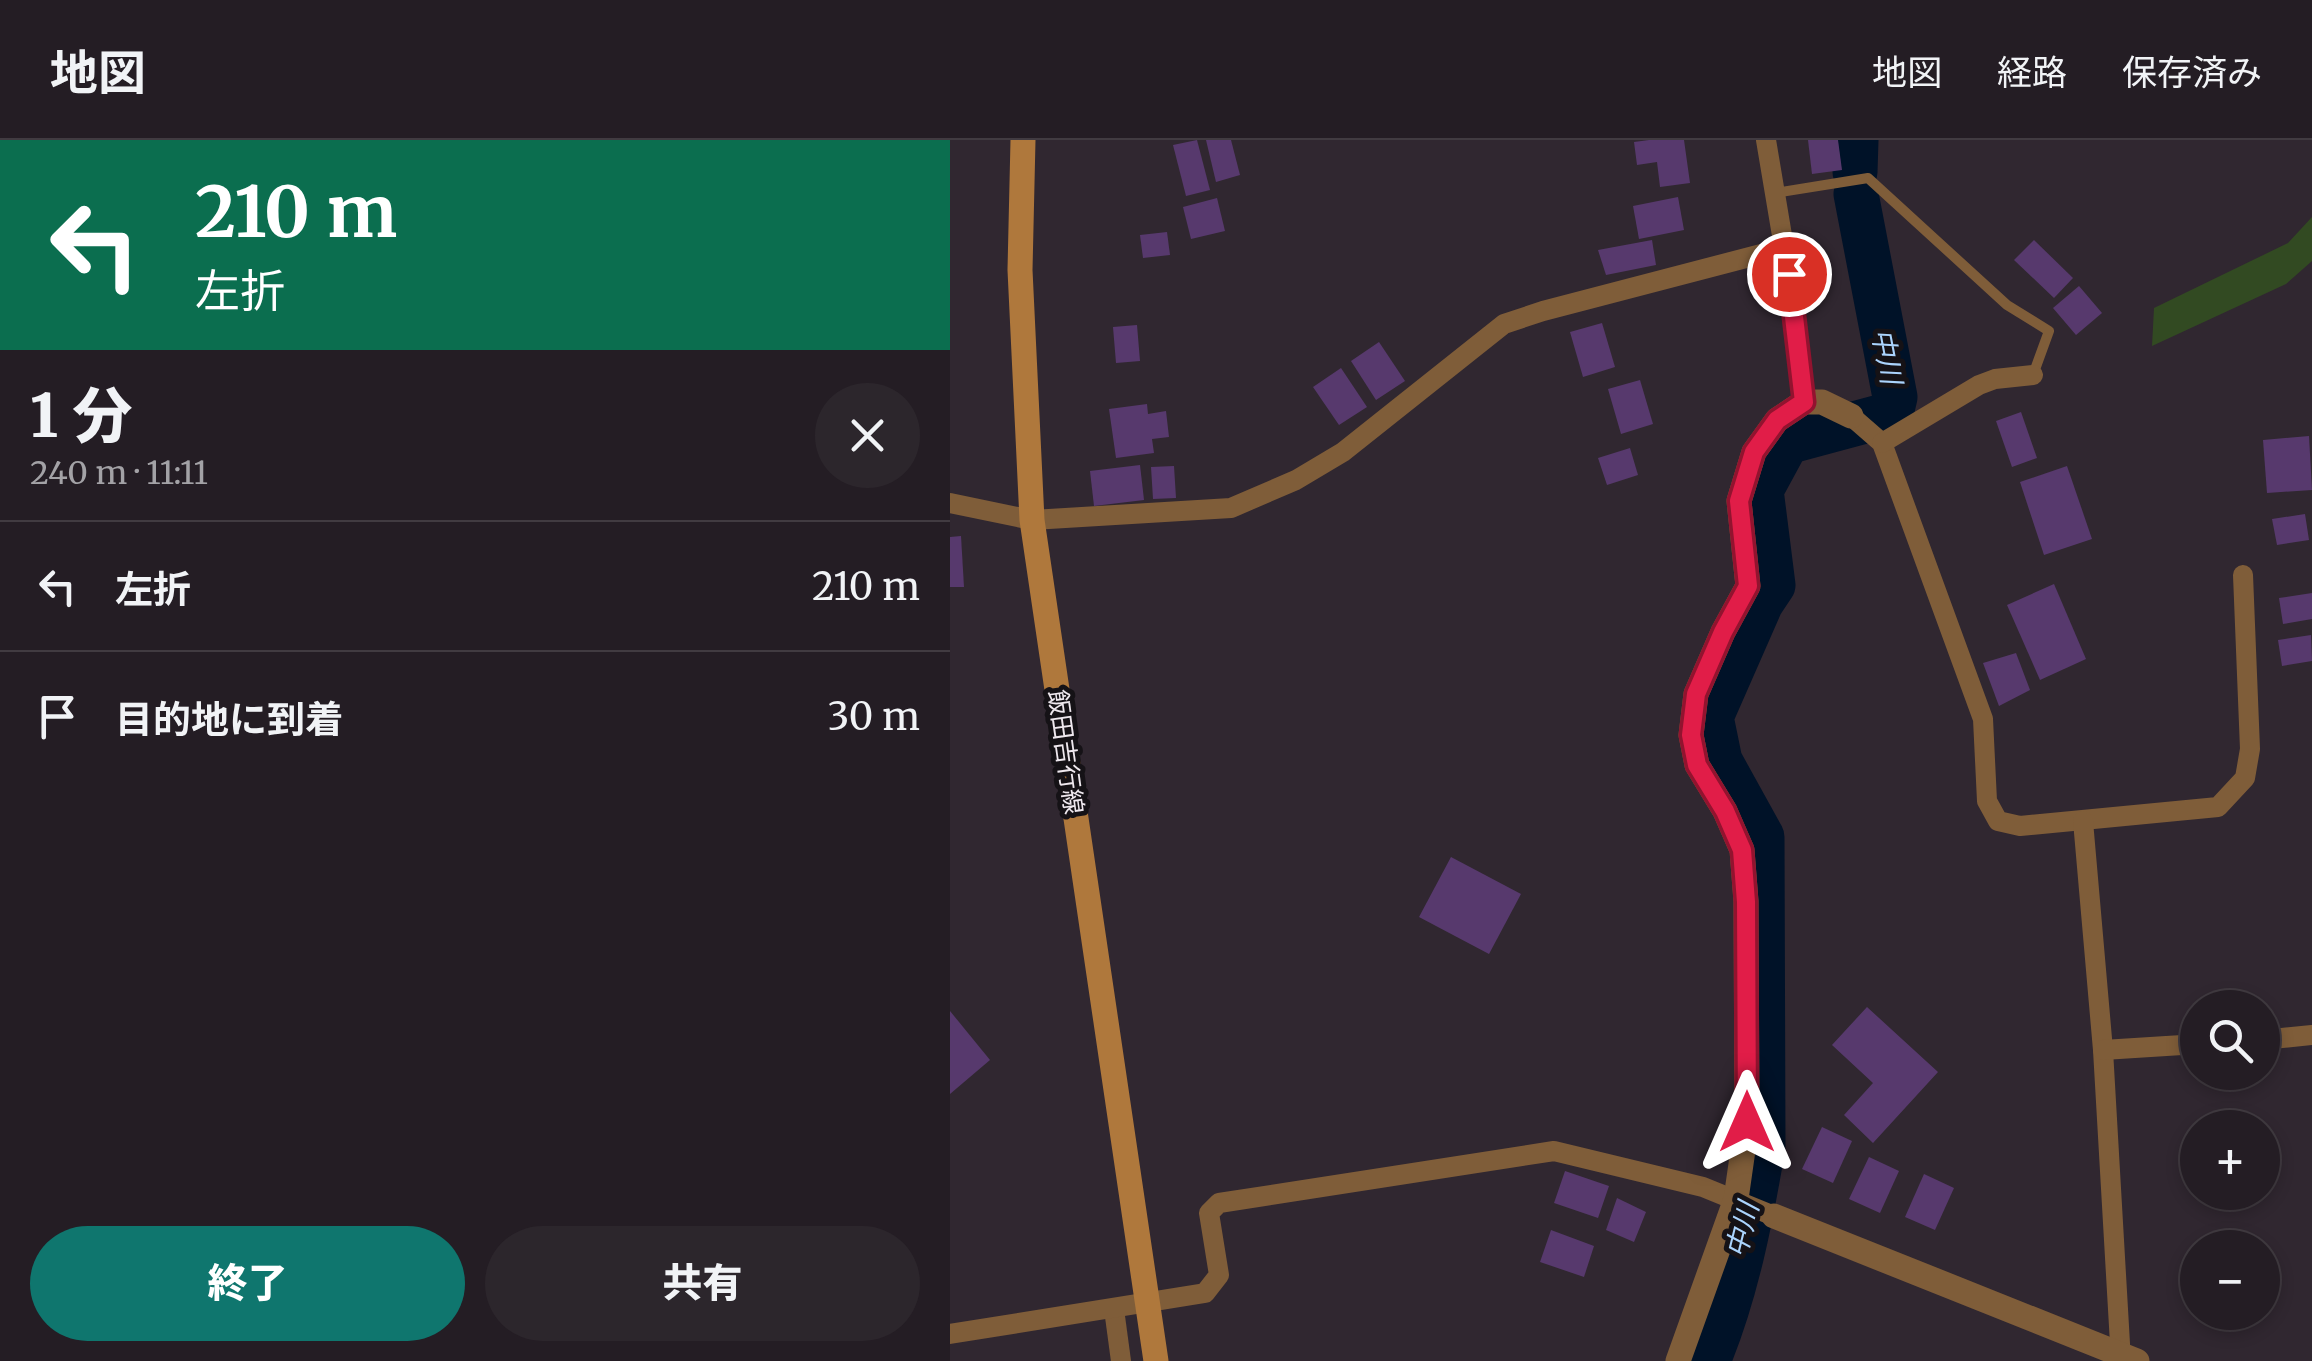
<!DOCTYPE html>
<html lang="ja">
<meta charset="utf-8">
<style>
:root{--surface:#241d24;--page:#2c262c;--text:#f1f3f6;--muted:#a3a2a6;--line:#413b41;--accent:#0f766e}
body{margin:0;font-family:Merriweather,"Noto Sans JP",serif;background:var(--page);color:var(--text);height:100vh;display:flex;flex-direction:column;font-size:38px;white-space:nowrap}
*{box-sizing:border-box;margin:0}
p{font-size:32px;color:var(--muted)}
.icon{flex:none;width:55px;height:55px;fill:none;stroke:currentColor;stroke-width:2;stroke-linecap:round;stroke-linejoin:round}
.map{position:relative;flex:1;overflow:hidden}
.details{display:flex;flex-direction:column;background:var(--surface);width:950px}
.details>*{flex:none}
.hud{background:#0b6e4f;color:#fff;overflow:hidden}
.fabs{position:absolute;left:1230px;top:850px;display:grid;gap:20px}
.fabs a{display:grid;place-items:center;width:100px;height:100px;border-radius:50%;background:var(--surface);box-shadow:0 5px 15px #0003,0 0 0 2px var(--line);font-size:50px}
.pin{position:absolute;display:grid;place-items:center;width:85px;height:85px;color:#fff;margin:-42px;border:5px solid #fff;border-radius:50%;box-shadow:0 2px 10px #0007}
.me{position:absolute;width:110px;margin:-55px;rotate:0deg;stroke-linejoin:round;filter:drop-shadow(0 0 8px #0008)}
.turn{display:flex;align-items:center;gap:35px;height:210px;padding:0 30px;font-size:45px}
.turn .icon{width:130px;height:130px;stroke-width:2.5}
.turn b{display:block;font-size:70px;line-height:85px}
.round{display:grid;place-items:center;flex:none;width:105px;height:105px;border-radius:52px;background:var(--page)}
.overview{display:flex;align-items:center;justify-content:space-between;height:170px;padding:0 30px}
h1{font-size:60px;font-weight:800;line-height:75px}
.primary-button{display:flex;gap:20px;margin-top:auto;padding:20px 30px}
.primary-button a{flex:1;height:115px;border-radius:60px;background:var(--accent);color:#fff;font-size:40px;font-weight:800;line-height:115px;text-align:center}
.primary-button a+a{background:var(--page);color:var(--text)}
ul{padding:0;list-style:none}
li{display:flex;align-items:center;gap:30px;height:130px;padding:0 30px;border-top:2px solid var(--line)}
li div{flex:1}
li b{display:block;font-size:38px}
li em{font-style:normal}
header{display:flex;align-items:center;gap:60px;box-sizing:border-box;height:140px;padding:0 50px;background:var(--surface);border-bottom:2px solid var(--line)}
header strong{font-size:48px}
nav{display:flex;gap:55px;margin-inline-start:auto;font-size:35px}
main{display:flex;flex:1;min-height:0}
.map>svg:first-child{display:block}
.green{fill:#324a22}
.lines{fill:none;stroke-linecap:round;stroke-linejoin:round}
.river{stroke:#001228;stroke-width:45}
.building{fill:#57396d}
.service{stroke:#7f5d39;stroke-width:10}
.minor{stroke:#7f5d39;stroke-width:20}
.tertiary{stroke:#7f5d39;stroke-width:25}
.secondary{stroke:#af783c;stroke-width:25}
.route-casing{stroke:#92132f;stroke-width:25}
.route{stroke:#e11d48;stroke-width:18}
.labels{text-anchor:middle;stroke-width:10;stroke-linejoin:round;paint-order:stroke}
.street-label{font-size:25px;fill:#efe9ef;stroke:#151216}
.water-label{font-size:28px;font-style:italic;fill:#abd4fd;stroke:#151216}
</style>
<header>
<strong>地図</strong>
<nav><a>地図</a><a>経路</a><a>保存済み</a></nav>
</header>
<main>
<section class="details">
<div class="hud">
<div class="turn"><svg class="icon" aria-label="left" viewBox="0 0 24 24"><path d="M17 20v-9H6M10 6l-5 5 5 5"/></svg><div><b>210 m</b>左折</div></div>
</div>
<div class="overview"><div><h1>1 分</h1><p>240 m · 11:11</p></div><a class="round"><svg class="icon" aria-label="close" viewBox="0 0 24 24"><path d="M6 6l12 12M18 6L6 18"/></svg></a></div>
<ul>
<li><svg class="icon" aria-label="left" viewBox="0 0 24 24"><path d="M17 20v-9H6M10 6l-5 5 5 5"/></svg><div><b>左折</b></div><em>210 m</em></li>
<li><svg class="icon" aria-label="arrive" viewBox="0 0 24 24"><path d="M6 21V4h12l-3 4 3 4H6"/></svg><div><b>目的地に到着</b></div><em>30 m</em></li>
</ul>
<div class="primary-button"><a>終了</a><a>共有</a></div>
</section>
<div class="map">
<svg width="1362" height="1221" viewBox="0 0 1362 1221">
<rect width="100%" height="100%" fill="#302730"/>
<path class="green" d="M1362 77V121L1336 144 1202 206 1204 168 1338 103Z"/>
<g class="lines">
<g class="river">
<path d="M905 32 906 0"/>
<path d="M758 1221C786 1154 801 1078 813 1006L812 697 770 621 761 577 811 463 823 445 811 350 837 302 941 274 945 257 906 54"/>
</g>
</g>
<g class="building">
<path d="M247 0 260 50 236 56 223 5Z"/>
<path d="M256 0H281L290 35 266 42Z"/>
<path d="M699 0H734L740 43 710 47 707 22 687 25 684 2Z"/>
<path d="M858 0H888L892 30 862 34Z"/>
<path d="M728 57 734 90 689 99 683 66Z"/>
<path d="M267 58 275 91 241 99 233 67Z"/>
<path d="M217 92 220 115 193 118 190 95Z"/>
<path d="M702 100 706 125 656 135 648 110Z"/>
<path d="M1084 100 1123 138 1104 158 1064 120Z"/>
<path d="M1129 146 1152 173 1126 195 1103 168Z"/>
<path d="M652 183 665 227 633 237 620 192Z"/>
<path d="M187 185 190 221 166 223 163 187Z"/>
<path d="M429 202 455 241 426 260 401 221Z"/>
<path d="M391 228 417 267 389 285 363 247Z"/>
<path d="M690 240 703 284 671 294 658 249Z"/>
<path d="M197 264 198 274 216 271 219 297 202 299 204 313 166 318 159 269Z"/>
<path d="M1071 272 1087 318 1062 327 1046 281Z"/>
<path d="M1359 296 1362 350 1317 353 1313 300Z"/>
<path d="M680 308 688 335 657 345 648 318Z"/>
<path d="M190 325 194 360 144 366 140 331Z"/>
<path d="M224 326 226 358 203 359 201 327Z"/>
<path d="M1117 326 1142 399 1094 415 1070 342Z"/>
<path d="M1355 374 1359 400 1327 405 1322 379Z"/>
<path d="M11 396 14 447H0V397Z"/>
<path d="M1104 444 1136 519 1090 540 1057 465Z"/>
<path d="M1362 453V479L1333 484 1329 458Z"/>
<path d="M1361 495 1362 521 1332 526 1328 500Z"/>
<path d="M1066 513 1080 550 1049 566 1033 523Z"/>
<path d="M501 717 571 754 539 814 469 777Z"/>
<path d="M917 867 988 932 923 1003 894 975 923 943 882 905Z"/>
<path d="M0 871 40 920 0 954Z"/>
<path d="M872 987 902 1001 883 1043 852 1029Z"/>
<path d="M919 1017 949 1031 930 1073 899 1059Z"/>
<path d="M615 1031 659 1046 648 1078 604 1063Z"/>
<path d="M974 1034 1004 1048 985 1090 955 1077Z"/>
<path d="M667 1058 696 1072 684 1102 656 1090Z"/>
<path d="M601 1090 644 1106 634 1137 590 1122Z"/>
</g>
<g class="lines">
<path class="service" d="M825 53 918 38 1057 165 1099 191 1083 235"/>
<g class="minor">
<path d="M816 0 843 161 854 262"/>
<path d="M901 276 932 303 1033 579 1037 661 1048 681 1070 686 1268 667 1295 638 1300 609 1293 435"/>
<path d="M932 303 1029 245 1045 239 1083 235"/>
<path d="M0 363 82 380 281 368 346 340 393 312 554 184 593 171 834 108"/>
<path d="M1133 681 1153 910 1171 1221"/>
<path d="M1312 900 1362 895"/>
<path d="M1153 910 1248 904"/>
<path d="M164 1169 171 1221"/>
<path d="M0 1194 255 1153 269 1135 259 1073 269 1063 604 1011 753 1047 824 1076"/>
</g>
<g class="tertiary">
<path d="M824 1076 1187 1221"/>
<path d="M728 1221 786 1059 797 982 796 761 792 710 775 671 747 625 741 595 746 554 773 492 798 446 789 361 804 312 827 280 854 262H872L901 276"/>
</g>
<path class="secondary" d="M73 0 70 130 82 380 206 1221"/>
</g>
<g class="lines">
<g class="route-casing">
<path id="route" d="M797 982 796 762 792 710 775 671 747 625 741 595 746 554 773 492 798 446 789 361 804 312 827 280 854 262 839 134"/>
</g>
<use href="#route" class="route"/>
</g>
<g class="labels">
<g class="street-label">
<text transform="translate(116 612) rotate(82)" y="9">飯田吉行線</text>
</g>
<g class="water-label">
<text transform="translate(937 216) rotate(79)" y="10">中川</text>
<text transform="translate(792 1090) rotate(-76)" y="10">中川</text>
</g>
</g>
</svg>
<div class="fabs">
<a><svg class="icon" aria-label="search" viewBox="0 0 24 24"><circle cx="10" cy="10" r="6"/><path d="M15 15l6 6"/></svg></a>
<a>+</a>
<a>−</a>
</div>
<div class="pin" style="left:839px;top:134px;background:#d93025"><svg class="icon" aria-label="arrive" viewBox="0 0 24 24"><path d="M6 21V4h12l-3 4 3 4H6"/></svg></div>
<svg class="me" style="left:797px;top:982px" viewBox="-20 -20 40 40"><path d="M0-17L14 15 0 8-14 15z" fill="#e11d48" stroke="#fff" stroke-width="4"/></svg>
</div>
</main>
